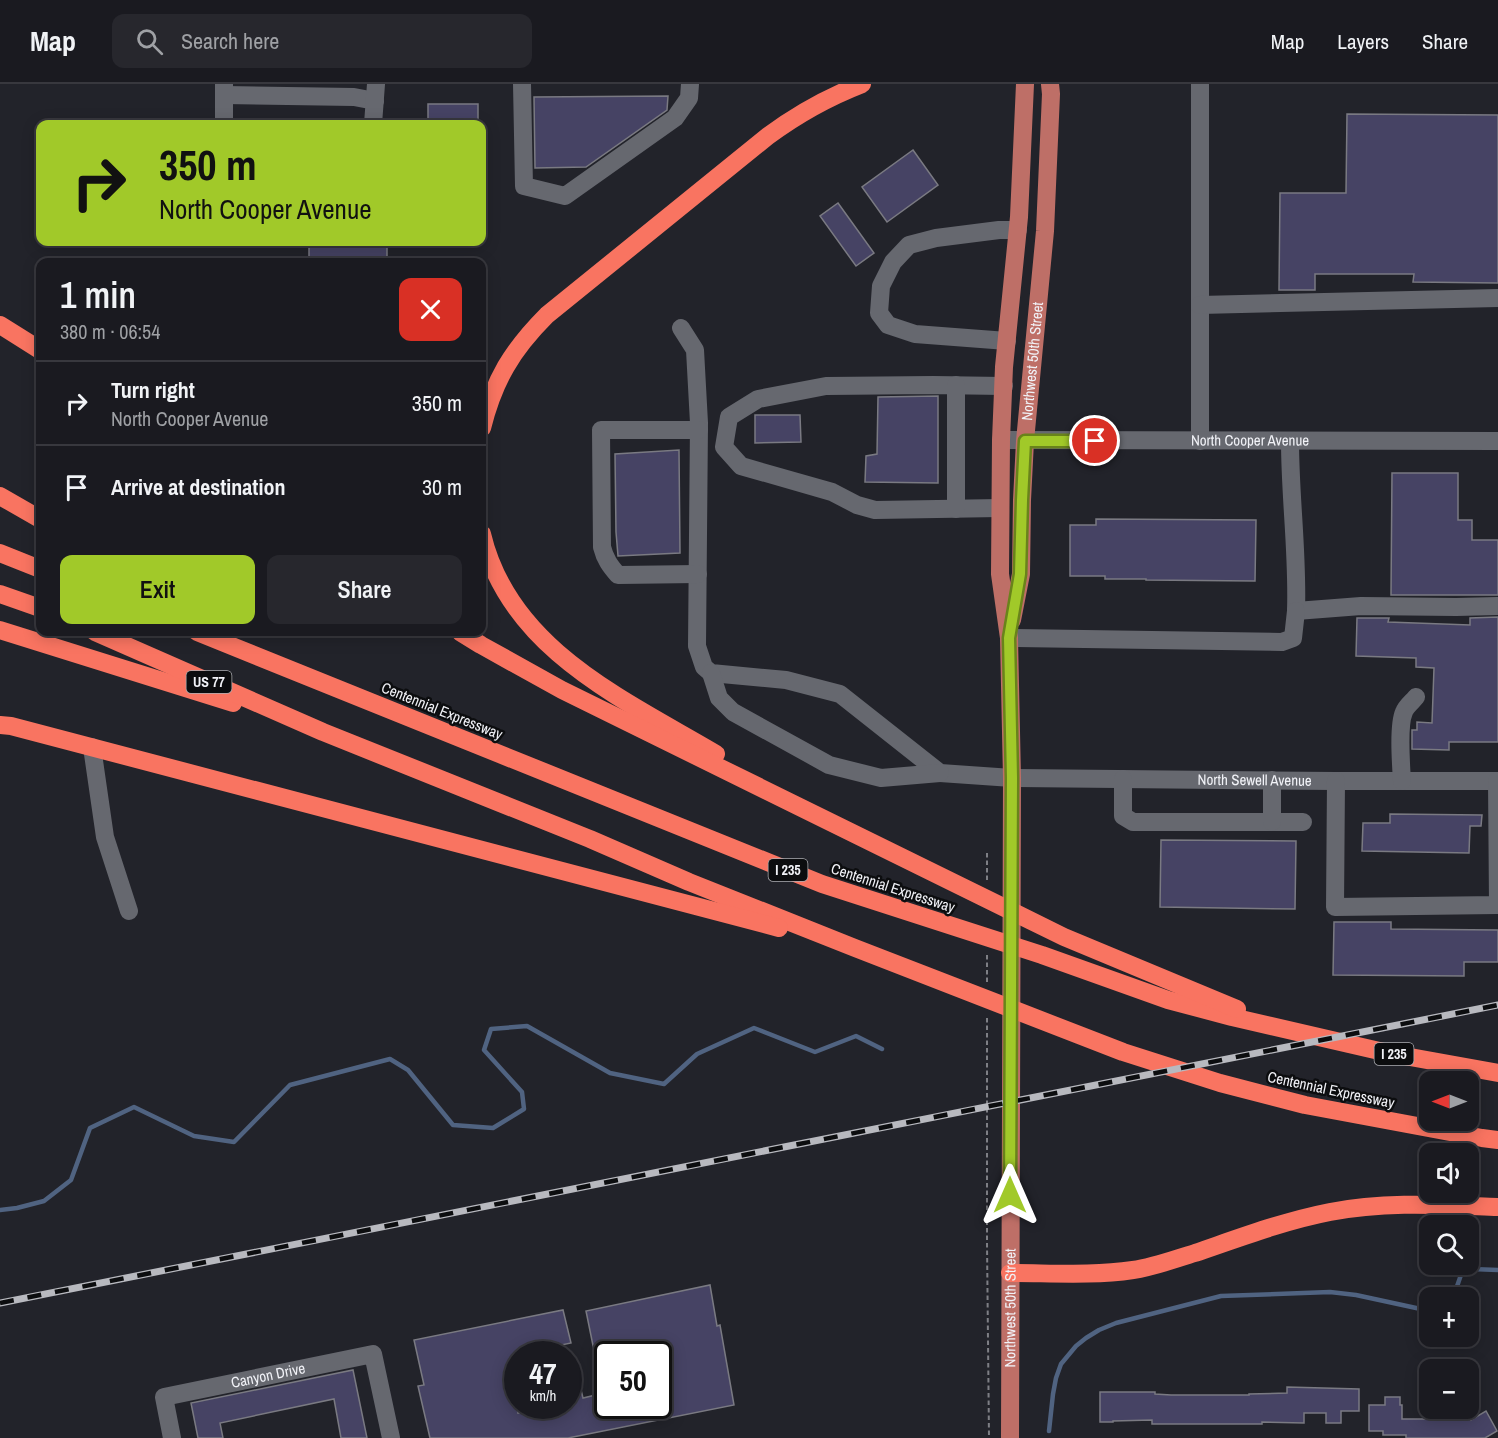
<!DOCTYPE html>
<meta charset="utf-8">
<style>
:root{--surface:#1a1a20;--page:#27272d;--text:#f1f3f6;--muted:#9fa1a5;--line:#38383e;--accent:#a1c929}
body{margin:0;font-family:"Archivo Narrow",sans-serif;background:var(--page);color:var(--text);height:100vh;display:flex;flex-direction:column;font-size:22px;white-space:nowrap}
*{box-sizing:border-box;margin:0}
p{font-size:20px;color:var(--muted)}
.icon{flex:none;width:33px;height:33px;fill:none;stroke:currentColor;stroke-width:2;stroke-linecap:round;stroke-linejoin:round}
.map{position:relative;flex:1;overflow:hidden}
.details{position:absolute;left:36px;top:174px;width:450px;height:378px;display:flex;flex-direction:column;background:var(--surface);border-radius:12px;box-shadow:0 3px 15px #0003,0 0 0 2px var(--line)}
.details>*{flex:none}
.hud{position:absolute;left:36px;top:36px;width:450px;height:126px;border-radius:12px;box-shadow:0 3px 15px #0003,0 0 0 2px var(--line);background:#a1c929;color:#111;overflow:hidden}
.needle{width:39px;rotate:270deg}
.controls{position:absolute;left:1419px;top:987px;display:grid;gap:12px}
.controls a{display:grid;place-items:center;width:60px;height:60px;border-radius:12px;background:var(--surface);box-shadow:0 3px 15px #0003,0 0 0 2px var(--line);font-size:30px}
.speed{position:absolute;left:504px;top:1257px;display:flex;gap:12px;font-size:30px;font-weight:700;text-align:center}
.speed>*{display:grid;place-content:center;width:78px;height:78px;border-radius:50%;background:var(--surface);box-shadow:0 3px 15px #0003,0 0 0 2px var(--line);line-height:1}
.speed small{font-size:15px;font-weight:400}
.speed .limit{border:3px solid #111;border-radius:9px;background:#fff;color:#111}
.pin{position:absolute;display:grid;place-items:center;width:51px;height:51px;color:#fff;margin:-26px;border:3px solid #fff;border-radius:50%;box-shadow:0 2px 6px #0007}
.me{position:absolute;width:66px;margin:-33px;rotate:0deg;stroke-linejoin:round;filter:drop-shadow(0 0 4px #0008)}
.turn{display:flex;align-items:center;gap:21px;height:126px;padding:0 24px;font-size:27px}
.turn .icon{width:78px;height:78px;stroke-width:2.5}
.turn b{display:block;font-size:42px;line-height:51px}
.round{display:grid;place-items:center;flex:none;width:63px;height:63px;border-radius:12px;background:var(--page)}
.headline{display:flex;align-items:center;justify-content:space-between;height:102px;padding:0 24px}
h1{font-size:36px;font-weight:600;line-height:45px}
.button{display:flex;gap:12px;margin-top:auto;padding:12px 24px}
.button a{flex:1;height:69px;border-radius:12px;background:var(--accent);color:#111;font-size:24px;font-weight:600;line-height:69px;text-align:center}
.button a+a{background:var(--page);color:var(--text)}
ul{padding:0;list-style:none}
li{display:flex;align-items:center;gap:18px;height:84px;padding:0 24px;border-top:2px solid var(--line)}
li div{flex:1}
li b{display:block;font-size:22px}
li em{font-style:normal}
header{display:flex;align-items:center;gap:36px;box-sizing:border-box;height:84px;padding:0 30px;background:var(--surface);border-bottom:2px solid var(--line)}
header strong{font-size:28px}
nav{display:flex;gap:33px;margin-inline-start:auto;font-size:21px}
.search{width:420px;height:54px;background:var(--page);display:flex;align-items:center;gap:15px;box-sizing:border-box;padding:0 21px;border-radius:12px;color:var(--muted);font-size:22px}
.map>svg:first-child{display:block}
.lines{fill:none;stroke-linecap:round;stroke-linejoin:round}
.stream{stroke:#506381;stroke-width:4.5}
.building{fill:#464364;stroke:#7a7a82;stroke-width:1.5}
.path{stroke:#7e7f85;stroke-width:2;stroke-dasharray:4.5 3;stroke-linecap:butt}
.minor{stroke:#66686f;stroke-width:18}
.major{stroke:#be6f67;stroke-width:18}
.highway{stroke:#f97461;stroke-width:18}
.rail-casing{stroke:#b8b9bf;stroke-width:7}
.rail{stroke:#0c0d0f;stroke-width:4.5;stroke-dasharray:14;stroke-linecap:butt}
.route-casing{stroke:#69831b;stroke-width:15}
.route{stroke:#a1c929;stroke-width:10}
.labels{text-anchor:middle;stroke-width:5;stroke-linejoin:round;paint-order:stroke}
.shield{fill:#0c0d0f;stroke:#acadb1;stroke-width:1.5}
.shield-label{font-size:14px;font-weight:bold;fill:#f1f2f7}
.street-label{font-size:15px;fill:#f1f2f7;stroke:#0c0d0f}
</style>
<header>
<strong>Map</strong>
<div class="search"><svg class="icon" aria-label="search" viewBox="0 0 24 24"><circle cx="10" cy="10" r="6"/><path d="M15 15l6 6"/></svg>Search here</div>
<nav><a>Map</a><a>Layers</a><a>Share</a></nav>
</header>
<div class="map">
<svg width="1498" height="1354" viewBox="0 0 1498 1354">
<rect width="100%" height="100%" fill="#22232a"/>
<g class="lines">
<g class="stream">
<path d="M0 1126 17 1124 44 1117 71 1096 90 1044 134 1023 194 1052 234 1058 290 1001 390 975 408 986 453 1041 493 1044 524 1025 522 1008 484 966 491 945 527 942 610 989 664 1000 697 970 754 944 815 968 856 952 882 965"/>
<path d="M1445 1184 1498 1186"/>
<path d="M1453 1214 1463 1185"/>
<path d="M1049 1347 1053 1310 1056 1294 1061 1280 1076 1262 1086 1254 1099 1246 1116 1239 1221 1212 1330 1208 1356 1211 1430 1227"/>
</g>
</g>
<g class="building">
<path d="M668 12 667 26 586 83 535 84 534 13Z"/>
<rect x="428" y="20" width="50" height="20"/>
<path d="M1347 30 1498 31V199L1413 198 1414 190H1315V206H1279L1280 109H1346Z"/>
<path d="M913 66 938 101 887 138 862 103Z"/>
<path d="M838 119 874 169 856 182 820 132Z"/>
<rect x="309" y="158" width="78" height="20"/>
<path d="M938 312V399L865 398 866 372 877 370 878 313Z"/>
<path d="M755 331H800L801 358 755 359Z"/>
<path d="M679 366 680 469 618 472 616 448 615 370Z"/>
<path d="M1392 389H1458V436H1472V456H1498V511H1391Z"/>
<path d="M1096 435 1256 436 1255 497 1146 496V495H1105V492H1070V441H1096Z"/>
<path d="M1498 533V658H1449V666L1412 665V646H1417V638L1432 639 1434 584 1416 583V574L1356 572 1357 534H1389L1388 538 1470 541V534Z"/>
<path d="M1390 730 1482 731 1481 742H1470L1469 769 1362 767 1363 739H1390Z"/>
<path d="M1161 756 1296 757 1295 825 1160 823Z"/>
<path d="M1334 838H1391V845L1498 846V878H1464V892L1333 891Z"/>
<path d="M710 1201 717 1242 720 1241 734 1321 568 1354H430L418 1302 424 1301 414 1256 563 1226 571 1259 518 1270V1329L554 1322H568V1273H573L583 1314 608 1308V1322H658V1270H608V1305L602 1306 586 1227Z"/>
<path d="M353 1286 367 1354H341L334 1315 220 1339 223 1354H198L191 1319Z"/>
<path d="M1287 1303 1359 1305V1327H1341V1339H1326V1329H1304V1339L1262 1338V1340H1152V1336L1113 1337V1338H1100V1308H1155V1310L1171 1311H1249V1310L1287 1309Z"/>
<path d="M1385 1313H1400V1321H1402V1335H1455V1327L1471 1326V1336L1486 1327 1497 1347 1485 1354H1406V1351H1383V1347H1369V1321H1385Z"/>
</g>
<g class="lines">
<g class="path">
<path d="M987 796V769"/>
<path d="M987 898V871"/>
<path d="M987 934V1159L989 1354"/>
</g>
<g class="minor">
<path d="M522 0 524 102 565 112 675 34 689 14 690 0"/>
<path d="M1200 0V357"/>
<path d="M224 11 354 13 375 17"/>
<path d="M224 40V0"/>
<path d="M373 40 376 0"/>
<path d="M1200 221 1498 214"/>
<path id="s1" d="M681 244 695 266 699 339 697 562 704 583 711 589 786 596 840 610 940 689 1012 694 1336 697H1498"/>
<path d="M1007 257 915 250 888 241 879 229 881 202 893 178 909 161 936 154 999 146H1018"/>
<path id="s2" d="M1001 356 1498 357"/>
<path d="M1290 357C1290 414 1298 470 1296 527L1361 522 1456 523 1498 522"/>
<path d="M1000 424 875 426 857 421 832 408 741 382 724 363 729 333 758 315 826 302 933 301 1004 302"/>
<path d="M956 425V301"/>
<path d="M698 490 618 491C610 482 605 475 602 463L601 346H699"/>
<path d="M1009 554 1282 558 1293 554 1296 527"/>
<path d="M711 589 719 614 733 628 829 681 881 694 940 689"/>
<path d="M92 663 105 753 129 827"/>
<path d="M1123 695V732L1133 738H1303"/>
<path d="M1336 697 1335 823 1498 821 1497 697"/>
<path d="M1402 697C1401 681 1398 641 1404 628 1406 622 1412 618 1416 613"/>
<path d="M1272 738V696"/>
<path id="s3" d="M172 1354 164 1313 373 1270 391 1354"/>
</g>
<g class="major">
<path id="s4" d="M1012 536 1021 490 1022 416 1025 357 1045 147 1051 10 1050 0"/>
<path id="s5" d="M1010 1354 1012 694 1009 554 1000 490 1001 356 1004 283 1019 133 1025 0"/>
</g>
<g class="highway">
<path d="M0 241 40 266"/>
<path d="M482 344C494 296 512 266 547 231L768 52C799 29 826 14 862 0"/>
<path d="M0 412 40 435"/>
<path d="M482 450C509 565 623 615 716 670"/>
<path d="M0 469 40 485"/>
<path d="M0 510 40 524"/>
<path d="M0 546 233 619"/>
<path d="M95 548 323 648 590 755 689 798 855 864 1123 968 1220 999 1305 1021 1482 1054 1498 1056"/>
<path d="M197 548 822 800 1042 871 1168 916 1232 933 1388 969 1498 989"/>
<path d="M460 548 481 561 562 606 1064 853 1237 925"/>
<path d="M0 641 11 642 779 844"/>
<path d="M1010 1189C1051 1189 1093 1192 1133 1186 1154 1183 1175 1175 1195 1169 1239 1154 1284 1137 1330 1128 1386 1117 1442 1121 1498 1123"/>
</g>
<g class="rail-casing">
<path id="rail" d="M0 1219 1498 921"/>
</g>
<use href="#rail" class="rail"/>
</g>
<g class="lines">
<g class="route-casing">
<path id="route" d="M1010 1111 1012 694 1009 554 1020 490 1022 416 1025 357H1095"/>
</g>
<use href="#route" class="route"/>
</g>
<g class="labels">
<g class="shield">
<rect x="186.5" y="587" width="45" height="22" rx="4.5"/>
<rect x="768.5" y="775" width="39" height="22" rx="4.5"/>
<rect x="1374.5" y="959" width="39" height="22" rx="4.5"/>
</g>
<g class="shield-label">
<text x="209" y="603">US 77</text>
<text x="788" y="791">I 235</text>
<text x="1394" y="975">I 235</text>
</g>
<g class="street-label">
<text dy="5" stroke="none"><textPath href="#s4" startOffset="260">Northwest 50th Street</textPath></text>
<text dy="5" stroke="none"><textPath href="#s2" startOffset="249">North Cooper Avenue</textPath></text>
<text transform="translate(442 627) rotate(22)" y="5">Centennial Expressway</text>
<text dy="5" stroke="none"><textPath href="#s1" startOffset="927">North Sewell Avenue</textPath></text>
<text transform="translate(893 804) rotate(18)" y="5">Centennial Expressway</text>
<text transform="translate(1331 1006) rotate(12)" y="5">Centennial Expressway</text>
<text dy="5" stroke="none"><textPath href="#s5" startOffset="130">Northwest 50th Street</textPath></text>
<text dy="5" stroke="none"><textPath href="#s3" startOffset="148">Canyon Drive</textPath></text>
</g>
</g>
</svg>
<div class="controls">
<a><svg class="needle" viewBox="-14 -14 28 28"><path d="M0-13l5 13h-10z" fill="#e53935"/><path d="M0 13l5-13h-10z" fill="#9fa1a5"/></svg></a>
<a><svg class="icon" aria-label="sound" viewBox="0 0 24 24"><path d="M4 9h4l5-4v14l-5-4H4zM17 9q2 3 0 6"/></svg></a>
<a><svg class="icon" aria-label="search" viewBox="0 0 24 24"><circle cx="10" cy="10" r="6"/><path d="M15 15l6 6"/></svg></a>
<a>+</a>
<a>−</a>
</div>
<div class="speed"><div>47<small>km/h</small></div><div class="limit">50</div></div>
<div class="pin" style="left:1095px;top:357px;background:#d93025"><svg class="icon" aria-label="arrive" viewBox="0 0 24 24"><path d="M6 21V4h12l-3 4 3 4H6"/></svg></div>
<svg class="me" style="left:1010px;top:1111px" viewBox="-20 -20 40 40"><path d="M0-17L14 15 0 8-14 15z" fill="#a1c929" stroke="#fff" stroke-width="4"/></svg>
<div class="hud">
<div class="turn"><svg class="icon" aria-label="right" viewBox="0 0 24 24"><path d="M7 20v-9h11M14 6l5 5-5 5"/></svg><div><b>350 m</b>North Cooper Avenue</div></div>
</div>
<section class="details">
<div class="headline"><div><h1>1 min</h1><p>380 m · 06:54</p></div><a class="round" style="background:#d93025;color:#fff"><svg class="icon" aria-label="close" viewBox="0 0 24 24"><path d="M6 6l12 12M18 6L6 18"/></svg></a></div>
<ul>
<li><svg class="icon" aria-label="right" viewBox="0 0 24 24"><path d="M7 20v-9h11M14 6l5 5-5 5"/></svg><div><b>Turn right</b><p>North Cooper Avenue</p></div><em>350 m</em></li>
<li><svg class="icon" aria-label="arrive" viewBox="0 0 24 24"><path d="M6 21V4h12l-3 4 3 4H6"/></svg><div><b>Arrive at destination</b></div><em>30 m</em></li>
</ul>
<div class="button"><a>Exit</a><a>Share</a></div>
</section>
</div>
